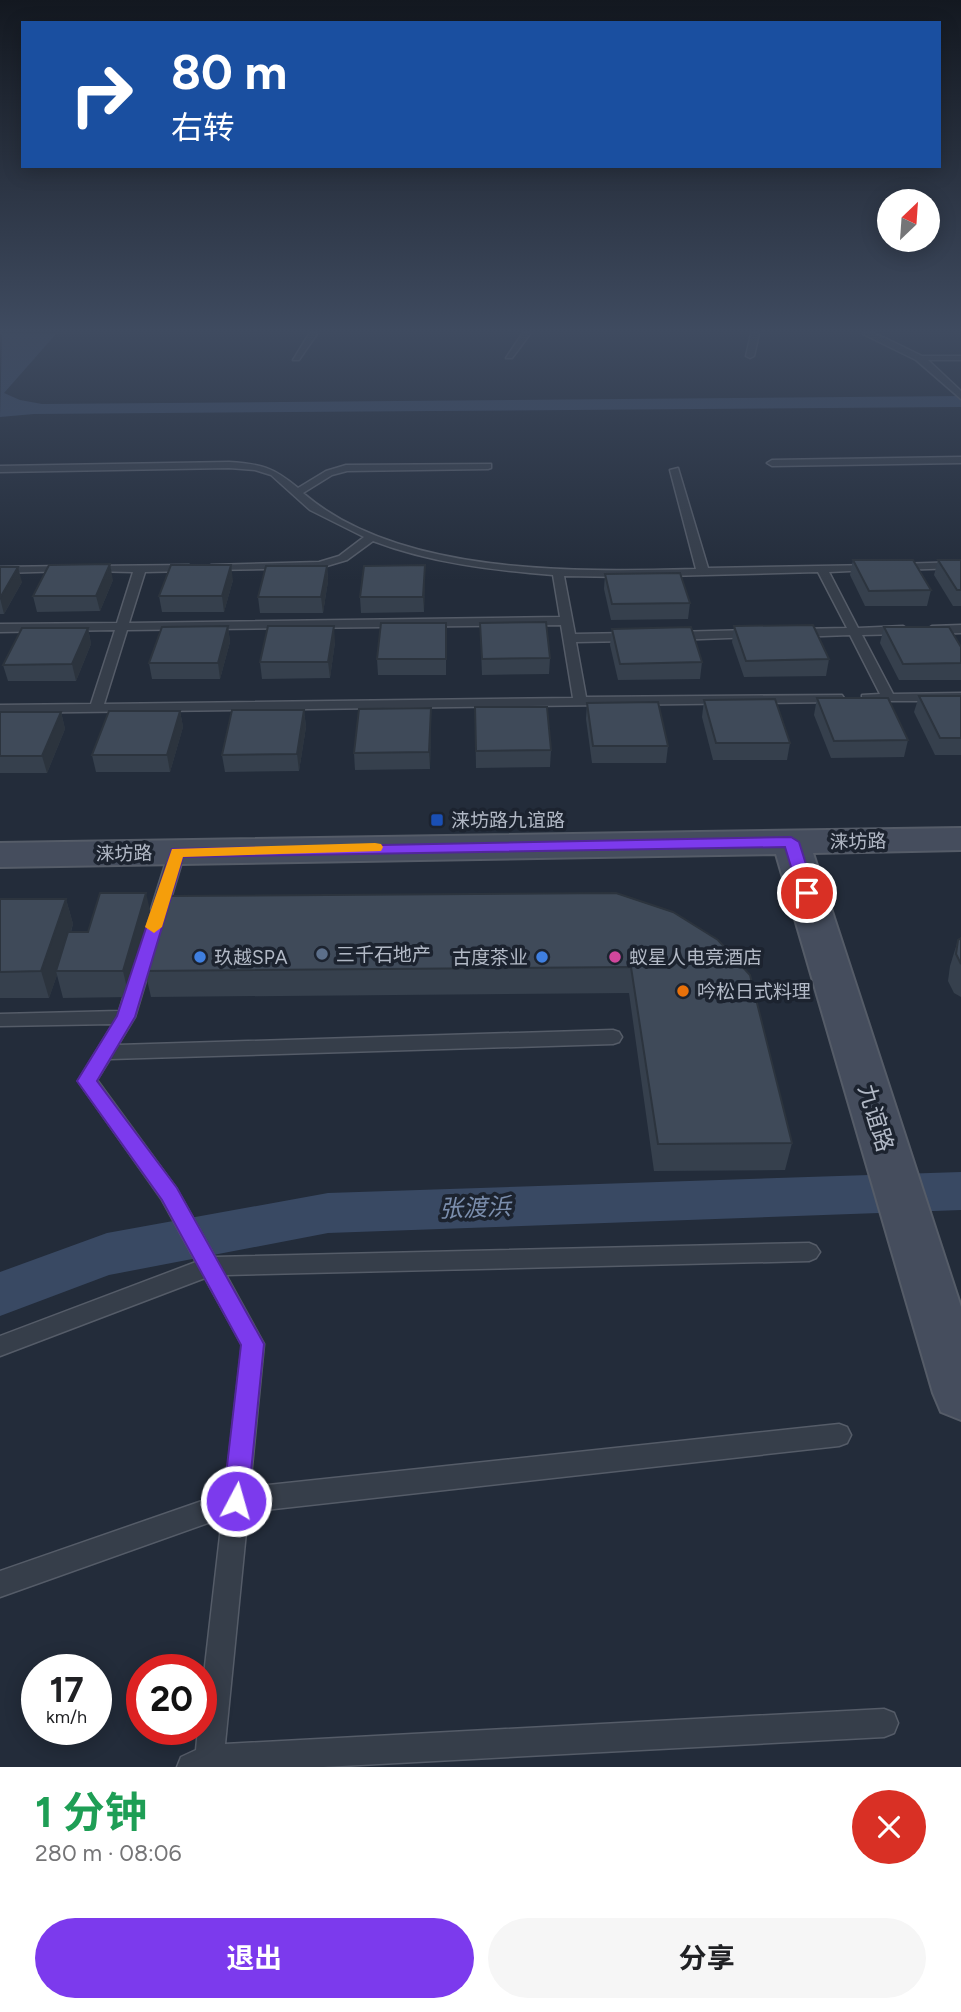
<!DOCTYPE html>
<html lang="zh">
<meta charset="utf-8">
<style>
:root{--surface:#fff;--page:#f6f6f6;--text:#202124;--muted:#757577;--accent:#7c3aed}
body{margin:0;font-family:Figtree,"Noto Sans SC",sans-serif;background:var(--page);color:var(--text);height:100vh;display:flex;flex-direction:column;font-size:26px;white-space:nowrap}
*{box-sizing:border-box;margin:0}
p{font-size:23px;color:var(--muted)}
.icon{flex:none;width:38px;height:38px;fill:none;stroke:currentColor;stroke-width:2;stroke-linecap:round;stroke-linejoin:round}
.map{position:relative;height:1767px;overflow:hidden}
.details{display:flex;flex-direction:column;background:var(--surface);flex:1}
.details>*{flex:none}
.banner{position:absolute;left:21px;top:21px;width:920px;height:147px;border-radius:0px;box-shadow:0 4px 18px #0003;background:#1a4fa0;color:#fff;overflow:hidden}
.needle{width:46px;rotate:25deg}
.controls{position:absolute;left:877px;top:189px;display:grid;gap:14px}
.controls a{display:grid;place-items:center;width:63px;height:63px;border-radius:50%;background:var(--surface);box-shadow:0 4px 18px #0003;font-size:35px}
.speed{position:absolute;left:21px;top:1654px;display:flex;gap:14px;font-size:35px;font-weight:700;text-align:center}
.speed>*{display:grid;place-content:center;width:91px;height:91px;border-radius:50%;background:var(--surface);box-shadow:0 4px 18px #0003;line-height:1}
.speed small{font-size:18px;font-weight:400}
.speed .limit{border:10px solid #d22;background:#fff;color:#111}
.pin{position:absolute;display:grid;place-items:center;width:60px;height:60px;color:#fff;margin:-30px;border:4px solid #fff;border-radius:50%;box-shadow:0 2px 7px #0007}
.me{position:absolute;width:77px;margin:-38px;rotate:6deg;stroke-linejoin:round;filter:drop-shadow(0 0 5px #0008)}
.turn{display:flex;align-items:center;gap:24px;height:147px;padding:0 35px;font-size:32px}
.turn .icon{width:91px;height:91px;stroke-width:2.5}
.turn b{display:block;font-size:49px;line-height:60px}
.round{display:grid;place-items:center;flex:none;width:74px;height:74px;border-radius:37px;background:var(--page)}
.headline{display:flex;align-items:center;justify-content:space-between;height:119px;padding:0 35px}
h1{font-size:42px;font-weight:700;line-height:52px;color:#1e9e55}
.primary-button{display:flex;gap:14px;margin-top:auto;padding:14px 35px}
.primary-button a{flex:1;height:80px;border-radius:42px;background:var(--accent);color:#fff;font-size:28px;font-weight:700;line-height:80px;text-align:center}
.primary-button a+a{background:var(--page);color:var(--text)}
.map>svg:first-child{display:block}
.water{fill:#394963}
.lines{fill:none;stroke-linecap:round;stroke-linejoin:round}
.canal{fill:#394963;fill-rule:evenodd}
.lane-casing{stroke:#555c68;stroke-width:3}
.secondary-casing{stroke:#555c68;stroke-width:4}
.lane{fill:#363e4a;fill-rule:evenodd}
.secondary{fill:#454d5d;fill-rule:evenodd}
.wall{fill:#36404d}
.shaded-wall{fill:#2c343e}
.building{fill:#3f4a59;stroke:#2c343e;stroke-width:2}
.route{fill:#7c3aed;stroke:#51269a;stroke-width:2}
.slow{fill:#f59e0b}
.transit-dot{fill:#1a4fb4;stroke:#1c232f;stroke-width:2.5}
.service-dot{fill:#5c6f8a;stroke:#1c232f;stroke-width:2.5}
.shop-dot{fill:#3f7fe0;stroke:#1c232f;stroke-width:2.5}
.hotel-dot{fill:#d1479c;stroke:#1c232f;stroke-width:2.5}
.food-dot{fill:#e8710a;stroke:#1c232f;stroke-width:2.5}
.labels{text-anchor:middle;stroke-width:7;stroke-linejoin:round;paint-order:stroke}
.poi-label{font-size:19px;fill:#b2b9c6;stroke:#1c232f;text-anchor:start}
.street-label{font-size:19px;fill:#b2b9c6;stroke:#1c232f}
.near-street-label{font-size:23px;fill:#b2b9c6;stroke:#1c232f}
.near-water-label{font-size:24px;font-style:italic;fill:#7b8ead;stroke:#1c232f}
</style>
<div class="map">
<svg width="961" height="1767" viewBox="0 0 961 1767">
<rect width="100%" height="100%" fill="#232c3a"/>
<path class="water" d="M2 334H56L4 393 20 400 42 404 961 396V407L34 414 0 417Z"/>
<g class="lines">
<path class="canal" d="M961 1172V1210L328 1233 109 1275 0 1316V1272L107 1233 328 1193Z"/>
<g class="lane-casing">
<g id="lane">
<path d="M309 334H317L299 360H293Z"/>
<path d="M522 334H530L512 358H506Z"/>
<path d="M751 334H759L754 356 750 358 746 356Z"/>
<path d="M863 334H874L885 338 922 356H961V360H928L961 391V399L916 360Z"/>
<path d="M961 457V463L772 466 767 463 772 460Z"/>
<path d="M229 462C261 464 273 467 298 488L326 471 346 465 491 464V468L488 469 347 471 332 475 303 493C399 576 577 572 696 569L670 470 678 468 708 568 875 565 877 567 871 570 829 572 858 628 903 626 909 630 903 634 862 635 893 694 961 693V701H862V695L880 694 850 635 796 637 790 633 796 629 847 628 818 572 627 577 564 576 575 634 630 633 636 637 630 641 576 642 586 697 842 695 844 698 837 702 0 713V705L91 704 115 630 0 632V624L117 623 133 572 88 571V567L92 566 189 565 195 568 189 571 145 572 129 623 560 617 553 575C491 570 431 563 373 541L347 560 320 568 207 570 205 568 211 565 319 562 339 556 364 537 310 510 271 475 255 470 229 468 0 472V466ZM561 625 573 698 104 704 127 630Z"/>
<path d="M961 562V568L897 570 891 567 897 564Z"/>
<path d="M66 566 70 567V571L0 573V567Z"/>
<path d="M961 625V633L932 634 926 630 932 626Z"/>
<path d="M752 630 758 634 756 637 673 640 667 636 673 632Z"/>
<path d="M177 847 185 852 135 1017 118 1045 613 1030 619 1032 622 1037 619 1042 613 1044 110 1059 97 1080 176 1188 215 1257 809 1243 816 1246 820 1252 816 1258 809 1261 226 1275 264 1344 250 1487 839 1424 847 1427 851 1435 847 1443 839 1446 248 1512 225 1744 884 1709 894 1713 898 1723 894 1733 884 1737 323 1767H177L181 1757 196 1750 198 1729H201V1701L222 1518 0 1597V1571L225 1493 242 1345 205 1278 0 1356V1336L196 1262 162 1200 78 1081 113 1024 0 1026V1014L119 1011 169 852Z"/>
</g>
</g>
<g class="secondary-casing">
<path id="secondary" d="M961 828V850L813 853 961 1307V1420L941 1412 933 1393 776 854 0 867V843Z"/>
</g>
<use href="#lane" class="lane"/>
<use href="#secondary" class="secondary"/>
</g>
<g class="wall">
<path d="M853 560 931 590 927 606H865L850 575Z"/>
<path d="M938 560H961V606H953L934 575Z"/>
<path d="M425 565 424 612 361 613 360 597Z"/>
<path d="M327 566 328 581 323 613H260L258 597Z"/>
<path d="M0 567 22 582 4 614H0Z"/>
<path d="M605 574 690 603 688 619 611 620 604 589Z"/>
<path d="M113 580 100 611 37 612 33 596Z"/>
<path d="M233 580 224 612H162L159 596Z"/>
<path d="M446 623V675H378L377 659Z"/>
<path d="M480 623 550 658 549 674 482 675Z"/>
<path d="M228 626 230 642 220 679H152L149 663Z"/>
<path d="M734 626 829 659 826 676 744 677 732 642Z"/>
<path d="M884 627 961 647V680H899L880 643Z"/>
<path d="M88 628 91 644 76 681H8L3 665Z"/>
<path d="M612 629 702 662 700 679 618 680 610 645Z"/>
<path d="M335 642 330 678 262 679 260 662Z"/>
<path d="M919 696H961V755H935L914 712Z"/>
<path d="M817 698 908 740 904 757 831 758 814 715Z"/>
<path d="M704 700 790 743 787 760H713L702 717Z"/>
<path d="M587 703 668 746 666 763H592L586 719Z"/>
<path d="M475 707 551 750 550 767 476 768Z"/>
<path d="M304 710 306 727 299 771 225 772 222 755Z"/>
<path d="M180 711 183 727 170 772H96L92 755Z"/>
<path d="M0 712H61L65 729 47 773H0Z"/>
<path d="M431 725 430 769 355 770 354 753Z"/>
<path d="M616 893 792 1143 785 1170 654 1171 629 993 151 997 145 971Z"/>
<path d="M0 899H66L73 924 71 932H88L152 919 129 997 63 998 57 975 49 998H0Z"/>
<path d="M961 938V997L954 993 948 981 950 966 958 940Z"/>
</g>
<g class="shaded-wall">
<path d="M110 564 113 580 100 611 96 596Z"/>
<path d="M231 565 233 580 224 612 222 596Z"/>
<path d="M425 565V581L424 612 423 597Z"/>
<path d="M327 566 328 581 323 613 321 597Z"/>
<path d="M18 567 22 582 4 614 0 598Z"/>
<path d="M228 626 230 642 220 679 218 663Z"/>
<path d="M334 626 335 642 330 678 328 662Z"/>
<path d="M88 628 91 644 76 681 72 664Z"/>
<path d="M431 708V725L430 769 429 752Z"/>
<path d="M304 710 306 727 299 771 297 754Z"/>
<path d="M180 711 183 727 170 772 167 755Z"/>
<path d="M61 712 65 729 47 773 42 756Z"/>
<path d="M146 893 152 919 129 997 123 971Z"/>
<path d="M66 899 73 924 58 971H56L57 975 49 998 41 971Z"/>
</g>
<g class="building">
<path d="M853 560H913L931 590 869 591Z"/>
<path d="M938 560H961V590H957Z"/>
<path d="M110 564 96 596H33L49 565Z"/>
<path d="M171 565H231L222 596H159Z"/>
<path d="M425 565 423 597H360L364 566Z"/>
<path d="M266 566H327L321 597H258Z"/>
<path d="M0 567H18L0 598Z"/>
<path d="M680 573 690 603 612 604 605 574Z"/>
<path d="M546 622 550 658 482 659 480 623Z"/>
<path d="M381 623H446V659H377Z"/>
<path d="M813 625 829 659 746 661 734 626Z"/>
<path d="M228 626 218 663H149L162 627Z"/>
<path d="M268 626H334L328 662H260Z"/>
<path d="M691 627 702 662 620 664 612 629Z"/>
<path d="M884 627H949L961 647V663L903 664Z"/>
<path d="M22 628H88L72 664 3 665Z"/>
<path d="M919 696H961V738H940Z"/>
<path d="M817 698H888L908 740 834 741Z"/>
<path d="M775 699 790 743H716L704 700Z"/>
<path d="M658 702 668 746H593L587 703Z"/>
<path d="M475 707H547L551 750 476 751Z"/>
<path d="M431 708 429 752 354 753 359 709Z"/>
<path d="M232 710H304L297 754 222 755Z"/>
<path d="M109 711H180L167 755H92Z"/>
<path d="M0 712H61L42 756H0Z"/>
<path d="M100 893H146L123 971H56L68 932H88Z"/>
<path d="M616 893 673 912 718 940 750 975 792 1143 658 1144 631 967 145 971 165 896Z"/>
<path d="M0 899H66L41 971 0 972Z"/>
<path d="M961 938V964L956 954 958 940Z"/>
</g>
<linearGradient id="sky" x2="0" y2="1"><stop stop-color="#131820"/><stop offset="0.57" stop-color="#3f4b60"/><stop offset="1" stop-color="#3f4b60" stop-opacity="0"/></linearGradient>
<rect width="961" height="581" fill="url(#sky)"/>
<path class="route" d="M791 837 799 842 815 893 813 897H801L799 893 785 847 183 857 135 1017 97 1081 177 1188 264 1344 248 1501 245 1510 236 1513 227 1510 223 1501 241 1345 162 1200 77 1081 117 1016 172 849Z"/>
<path class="slow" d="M375 843 381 844 383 847 381 851 183 857 162 927 154 933 145 927 172 849Z"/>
<rect class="transit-dot" x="430" y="813" width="14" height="14" rx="3.5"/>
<circle class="service-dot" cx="322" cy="954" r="7"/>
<g class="shop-dot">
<circle cx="200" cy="957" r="7"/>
<circle cx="542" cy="957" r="7"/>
</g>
<circle class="hotel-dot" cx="615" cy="957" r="7"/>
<circle class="food-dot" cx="683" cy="991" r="7"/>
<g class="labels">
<g class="poi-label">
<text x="451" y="827">涞坊路九谊路</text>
<text x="336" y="961">三千石地产</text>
<text x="214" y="964">玖越SPA</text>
<text x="528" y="964" text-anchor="end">古度茶业</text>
<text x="629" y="964">蚁星人电竞酒店</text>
<text x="697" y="998">吟松日式料理</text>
</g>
<g class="street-label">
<text transform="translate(858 841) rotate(-1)" y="7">涞坊路</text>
<text transform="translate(124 853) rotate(-1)" y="7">涞坊路</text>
</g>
<g class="near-street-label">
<text transform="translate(876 1118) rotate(73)" y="8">九谊路</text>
</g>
<g class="near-water-label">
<text transform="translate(475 1208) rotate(-2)" y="8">张渡浜</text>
</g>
</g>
</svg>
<div class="controls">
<a><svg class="needle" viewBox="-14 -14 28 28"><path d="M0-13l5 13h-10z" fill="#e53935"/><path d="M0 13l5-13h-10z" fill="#757577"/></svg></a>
</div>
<div class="speed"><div>17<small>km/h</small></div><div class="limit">20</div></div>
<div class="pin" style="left:807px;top:893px;background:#d93025"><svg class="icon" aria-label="arrive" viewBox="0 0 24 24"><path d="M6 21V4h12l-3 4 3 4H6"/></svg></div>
<svg class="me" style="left:236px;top:1501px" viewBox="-20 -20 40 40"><circle r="17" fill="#7c3aed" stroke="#fff" stroke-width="3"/><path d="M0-11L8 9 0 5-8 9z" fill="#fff"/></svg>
<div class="banner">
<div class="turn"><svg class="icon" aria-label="right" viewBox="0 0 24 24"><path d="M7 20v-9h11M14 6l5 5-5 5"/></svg><div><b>80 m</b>右转</div></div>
</div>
</div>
<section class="details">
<div class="headline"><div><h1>1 分钟</h1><p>280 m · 08:06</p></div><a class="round" style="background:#d93025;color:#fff"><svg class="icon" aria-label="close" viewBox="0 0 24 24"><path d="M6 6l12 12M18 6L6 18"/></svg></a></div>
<div class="primary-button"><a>退出</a><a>分享</a></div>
</section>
